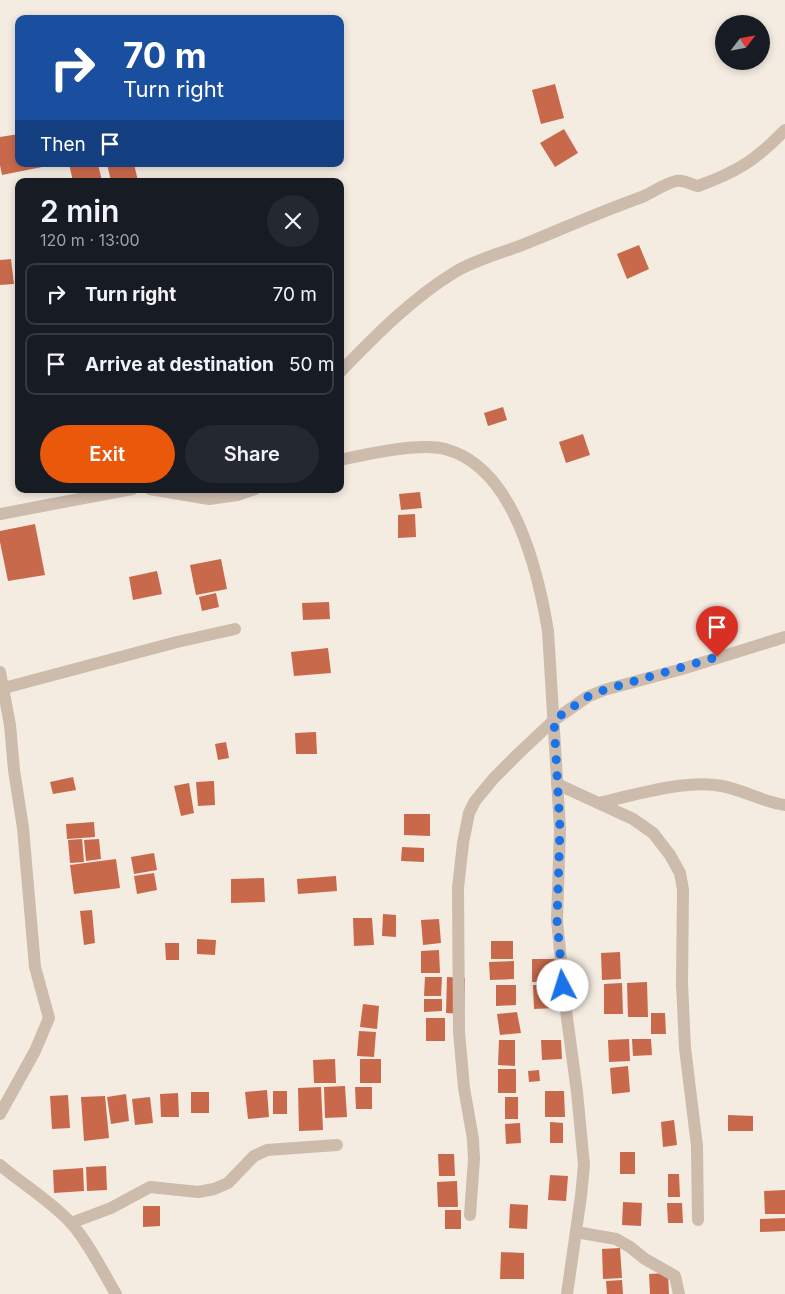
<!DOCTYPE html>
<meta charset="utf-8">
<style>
:root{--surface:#171b24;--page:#242831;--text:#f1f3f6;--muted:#9ea1a6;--line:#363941;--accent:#ea580c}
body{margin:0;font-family:Inter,sans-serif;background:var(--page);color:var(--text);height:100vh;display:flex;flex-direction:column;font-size:19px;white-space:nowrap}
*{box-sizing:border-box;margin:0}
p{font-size:16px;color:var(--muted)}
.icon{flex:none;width:28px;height:28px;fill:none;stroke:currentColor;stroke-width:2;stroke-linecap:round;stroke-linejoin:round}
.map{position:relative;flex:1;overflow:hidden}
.details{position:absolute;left:15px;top:178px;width:329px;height:315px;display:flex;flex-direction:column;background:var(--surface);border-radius:10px;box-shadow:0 2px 8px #0003}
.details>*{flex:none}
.hud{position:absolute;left:15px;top:15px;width:329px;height:152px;border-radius:10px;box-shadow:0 2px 8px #0003;background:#1a4fa0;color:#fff;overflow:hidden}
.needle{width:32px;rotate:58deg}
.fabs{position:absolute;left:715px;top:15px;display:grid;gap:10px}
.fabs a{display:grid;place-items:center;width:55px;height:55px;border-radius:50%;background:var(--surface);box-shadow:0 2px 8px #0003;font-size:25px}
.pin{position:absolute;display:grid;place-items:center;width:42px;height:42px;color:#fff;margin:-51px -21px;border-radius:50% 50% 50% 0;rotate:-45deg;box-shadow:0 0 5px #0007}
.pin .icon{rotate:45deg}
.me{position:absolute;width:55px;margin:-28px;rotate:355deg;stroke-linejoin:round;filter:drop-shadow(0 0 4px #0008)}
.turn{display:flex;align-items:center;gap:18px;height:105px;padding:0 25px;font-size:22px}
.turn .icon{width:65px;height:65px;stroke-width:2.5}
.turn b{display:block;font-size:35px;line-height:42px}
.then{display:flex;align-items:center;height:48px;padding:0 25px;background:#0003;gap:10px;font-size:19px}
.round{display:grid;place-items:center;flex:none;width:52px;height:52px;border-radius:26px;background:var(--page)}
.overview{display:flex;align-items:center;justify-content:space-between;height:85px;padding:0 25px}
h1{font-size:30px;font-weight:600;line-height:38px}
.cta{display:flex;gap:10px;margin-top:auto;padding:10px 25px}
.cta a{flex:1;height:58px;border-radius:30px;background:var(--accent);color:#fff;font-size:20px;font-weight:600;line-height:58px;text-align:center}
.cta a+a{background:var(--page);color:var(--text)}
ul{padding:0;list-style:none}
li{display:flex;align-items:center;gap:15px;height:62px;margin:0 10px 8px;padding:0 15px;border:2px solid var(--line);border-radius:10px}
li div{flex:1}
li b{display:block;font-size:19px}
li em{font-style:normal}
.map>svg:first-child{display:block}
.building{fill:#c8694b}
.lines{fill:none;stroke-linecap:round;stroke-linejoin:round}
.minor{stroke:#cdbbac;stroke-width:12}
.route{stroke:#1a73e8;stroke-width:9;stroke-dasharray:0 16.2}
</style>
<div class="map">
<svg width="785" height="1294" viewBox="0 0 785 1294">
<rect width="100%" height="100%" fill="#f4ebe1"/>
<g class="building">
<path d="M555 84 564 118 541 124 532 90Z"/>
<path d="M564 129 578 153 555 167 540 143Z"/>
<path d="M19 134V164H42V167L2 175 0 165V137Z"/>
<path d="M69 164H98L102 181H73Z"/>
<path d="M107 164H134L138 181H111Z"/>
<path d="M639 245 649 269 627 279 617 254Z"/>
<path d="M11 259 14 284 0 285V260Z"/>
<path d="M503 407 507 420 488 426 484 413Z"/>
<path d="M583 434 590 455 566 463 559 442Z"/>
<path d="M420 492 422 508 401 510 399 494Z"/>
<path d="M415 514 416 537 398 538V515Z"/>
<path d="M35 524 45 575 8 581 0 542V531Z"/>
<path d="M221 559 227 589 196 595 190 565Z"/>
<path d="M157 571 162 594 133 600 129 577Z"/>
<path d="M216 593 219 607 202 611 199 597Z"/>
<path d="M329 602 330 619 303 620 302 603Z"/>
<path d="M328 648 331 673 294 676 291 652Z"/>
<path d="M316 732 317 754H296L295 733Z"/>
<path d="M226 742 229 758 218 760 215 744Z"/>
<path d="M73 777 76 790 53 794 50 782Z"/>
<path d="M214 781 215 805 198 806 196 782Z"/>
<path d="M189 783 194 813 181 816 174 786Z"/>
<path d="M404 814H430V836L404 835Z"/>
<path d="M94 822 95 837 67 839 66 824Z"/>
<path d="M82 839 84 862 70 863 68 840Z"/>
<path d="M99 839 101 859 86 861 84 840Z"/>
<path d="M402 847 424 848V862L401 861Z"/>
<path d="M154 853 157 870 134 874 131 857Z"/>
<path d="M116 859 120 888 74 894 70 865Z"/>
<path d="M154 873 157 890 137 894 134 876Z"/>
<path d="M336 876 337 891 298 894 297 879Z"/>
<path d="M264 878 265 902 231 903V879Z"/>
<path d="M92 910 95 943 84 945 80 911Z"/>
<path d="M383 914 396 915V937L382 936Z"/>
<path d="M353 918H372L374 945 354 946Z"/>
<path d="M439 919 441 943 423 945 421 920Z"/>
<path d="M197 939 216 940 215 955 197 954Z"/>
<rect x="491" y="941" width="22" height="18"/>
<path d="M165 943H179V960H166Z"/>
<path d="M439 950 440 973H421V951Z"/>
<path d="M620 952 621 979 602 980 601 953Z"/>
<path d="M532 959H555V981L532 982Z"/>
<path d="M514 961V979L490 980 489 962Z"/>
<path d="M425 977H442L441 996H424Z"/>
<path d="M447 977 465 978 464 1014 446 1013Z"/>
<path d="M647 982 648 1017H628L627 983Z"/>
<path d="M622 983 623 1014H604V984Z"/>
<path d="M496 985H516V1005L496 1006Z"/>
<path d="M533 985H554L555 1008 534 1009Z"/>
<path d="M424 999H442V1011L424 1012Z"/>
<path d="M363 1004 379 1006 377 1029 360 1027Z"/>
<path d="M517 1012 521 1033 500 1035 497 1014Z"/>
<path d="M651 1013H665L666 1034H651Z"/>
<rect x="426" y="1018" width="19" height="23"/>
<path d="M359 1031 376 1032 374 1057 357 1056Z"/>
<path d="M629 1039 630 1061 609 1062 608 1040Z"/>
<path d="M632 1039H651L652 1055 633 1056Z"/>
<path d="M499 1040H515V1066L498 1065Z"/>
<path d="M541 1040H561L562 1059 542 1060Z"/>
<path d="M335 1059 336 1083H314L313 1060Z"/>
<rect x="360" y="1059" width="21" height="24"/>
<path d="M628 1066 630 1092 612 1094 610 1068Z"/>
<rect x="498" y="1069" width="18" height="24"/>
<path d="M539 1070 540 1081 529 1082 528 1071Z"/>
<path d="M345 1086 347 1117 325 1118 324 1087Z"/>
<path d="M321 1087 323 1130 299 1131 298 1088Z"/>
<path d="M355 1087H372V1109H356Z"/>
<path d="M267 1090 269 1117 248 1119 245 1092Z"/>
<rect x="273" y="1091" width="14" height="23"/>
<path d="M545 1091H564L565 1117H545Z"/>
<rect x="191" y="1092" width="18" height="21"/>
<path d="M178 1093 179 1117H161L160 1094Z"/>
<path d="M126 1094 129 1121 111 1124 107 1097Z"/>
<path d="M68 1095 70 1128 52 1129 50 1096Z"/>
<path d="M105 1096 109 1138 84 1141 81 1097Z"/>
<path d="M150 1097 153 1123 135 1125 132 1099Z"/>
<rect x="505" y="1097" width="13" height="22"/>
<path d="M728 1115 753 1116V1131H728Z"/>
<path d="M674 1120 677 1145 663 1147 661 1122Z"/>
<path d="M550 1122 563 1123V1143H550Z"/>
<path d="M520 1123 521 1143 506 1144 505 1124Z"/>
<rect x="620" y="1152" width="15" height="22"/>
<path d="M438 1154H454L455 1176H439Z"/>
<path d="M106 1166 107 1190 87 1191 86 1167Z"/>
<path d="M83 1168 84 1191 54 1193 53 1170Z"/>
<path d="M668 1174H679L680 1197H668Z"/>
<path d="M550 1175 568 1176 566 1201 548 1200Z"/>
<path d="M457 1181 458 1207H438L437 1182Z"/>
<path d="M785 1190V1214H765L764 1191Z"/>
<path d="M623 1202 642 1203 641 1226 622 1225Z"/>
<path d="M667 1203H682L683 1223H668Z"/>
<path d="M510 1204 528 1205 527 1229 509 1228Z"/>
<path d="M143 1206H160V1226L143 1227Z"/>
<rect x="445" y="1210" width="16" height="19"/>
<path d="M785 1218V1231L760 1232V1219Z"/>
<path d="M620 1248 622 1278 603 1279 602 1249Z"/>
<path d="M501 1252 524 1253V1279H500Z"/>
<path d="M668 1273 669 1294H650L649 1274Z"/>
<path d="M622 1280 623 1294H607L606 1281Z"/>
</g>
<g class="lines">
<g class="minor">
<path d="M340 372C375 336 411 299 455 272 478 258 507 252 532 241 569 226 605 210 642 197 653 192 664 184 676 181 685 179 690 185 698 186 737 172 756 160 785 130"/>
<path d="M340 460C366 454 420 442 445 449 514 467 538 571 548 631L560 829 557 920 565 1003 577 1092 584 1165 581 1196 567 1294"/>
<path d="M150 489 209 499 237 495 255 489"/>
<path d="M0 514 132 489"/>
<path d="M0 672 10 725 14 770 23 828 35 967 49 1018 35 1051 0 1114"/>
<path d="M4 688 177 642 235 629"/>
<path d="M557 784 633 819 653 833 670 855 680 873 683 890 682 984 685 1048 697 1146 698 1220"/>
<path d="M599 803C634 795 687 779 722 786 743 790 763 802 785 805"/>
<path d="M0 1165C21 1183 52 1202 70 1222 87 1240 103 1272 116 1294"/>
<path d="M470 1215 474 1159 473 1139 464 1088 459 1032 458 888 463 843 469 813 475 801 494 778 518 754 553 721 587 697 604 690 682 669 785 637"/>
<path d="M71 1223 111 1208 150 1187 198 1192 214 1189 228 1183 254 1156 267 1150 337 1145"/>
<path d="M576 1232 616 1239 630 1247 645 1259 675 1276 679 1294"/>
</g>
</g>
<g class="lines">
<path class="route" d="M563 986 557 920 560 829 554 720 587 697 604 690 717 657"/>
</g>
</svg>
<div class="fabs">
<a><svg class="needle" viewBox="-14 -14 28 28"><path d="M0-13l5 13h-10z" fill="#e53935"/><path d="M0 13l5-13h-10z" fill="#9ea1a6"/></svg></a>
</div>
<div class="pin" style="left:717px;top:657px;background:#d93025"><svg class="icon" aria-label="arrive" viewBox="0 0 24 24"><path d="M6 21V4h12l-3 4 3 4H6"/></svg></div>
<svg class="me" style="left:563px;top:986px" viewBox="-20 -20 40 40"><circle r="19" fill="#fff"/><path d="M0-13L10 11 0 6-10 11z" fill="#1a73e8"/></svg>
<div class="hud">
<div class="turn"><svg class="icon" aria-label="right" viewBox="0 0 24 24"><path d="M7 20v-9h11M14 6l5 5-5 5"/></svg><div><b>70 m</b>Turn right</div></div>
<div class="then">Then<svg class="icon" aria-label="arrive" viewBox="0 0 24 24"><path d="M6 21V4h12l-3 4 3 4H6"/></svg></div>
</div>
<section class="details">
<div class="overview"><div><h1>2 min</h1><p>120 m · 13:00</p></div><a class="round"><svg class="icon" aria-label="close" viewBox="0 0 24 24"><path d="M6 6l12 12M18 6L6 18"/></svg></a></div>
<ul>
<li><svg class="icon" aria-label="right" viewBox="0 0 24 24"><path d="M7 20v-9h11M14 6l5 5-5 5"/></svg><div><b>Turn right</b></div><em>70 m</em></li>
<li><svg class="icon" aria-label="arrive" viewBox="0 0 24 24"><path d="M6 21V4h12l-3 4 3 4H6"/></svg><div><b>Arrive at destination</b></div><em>50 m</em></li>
</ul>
<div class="cta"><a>Exit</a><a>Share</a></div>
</section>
</div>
